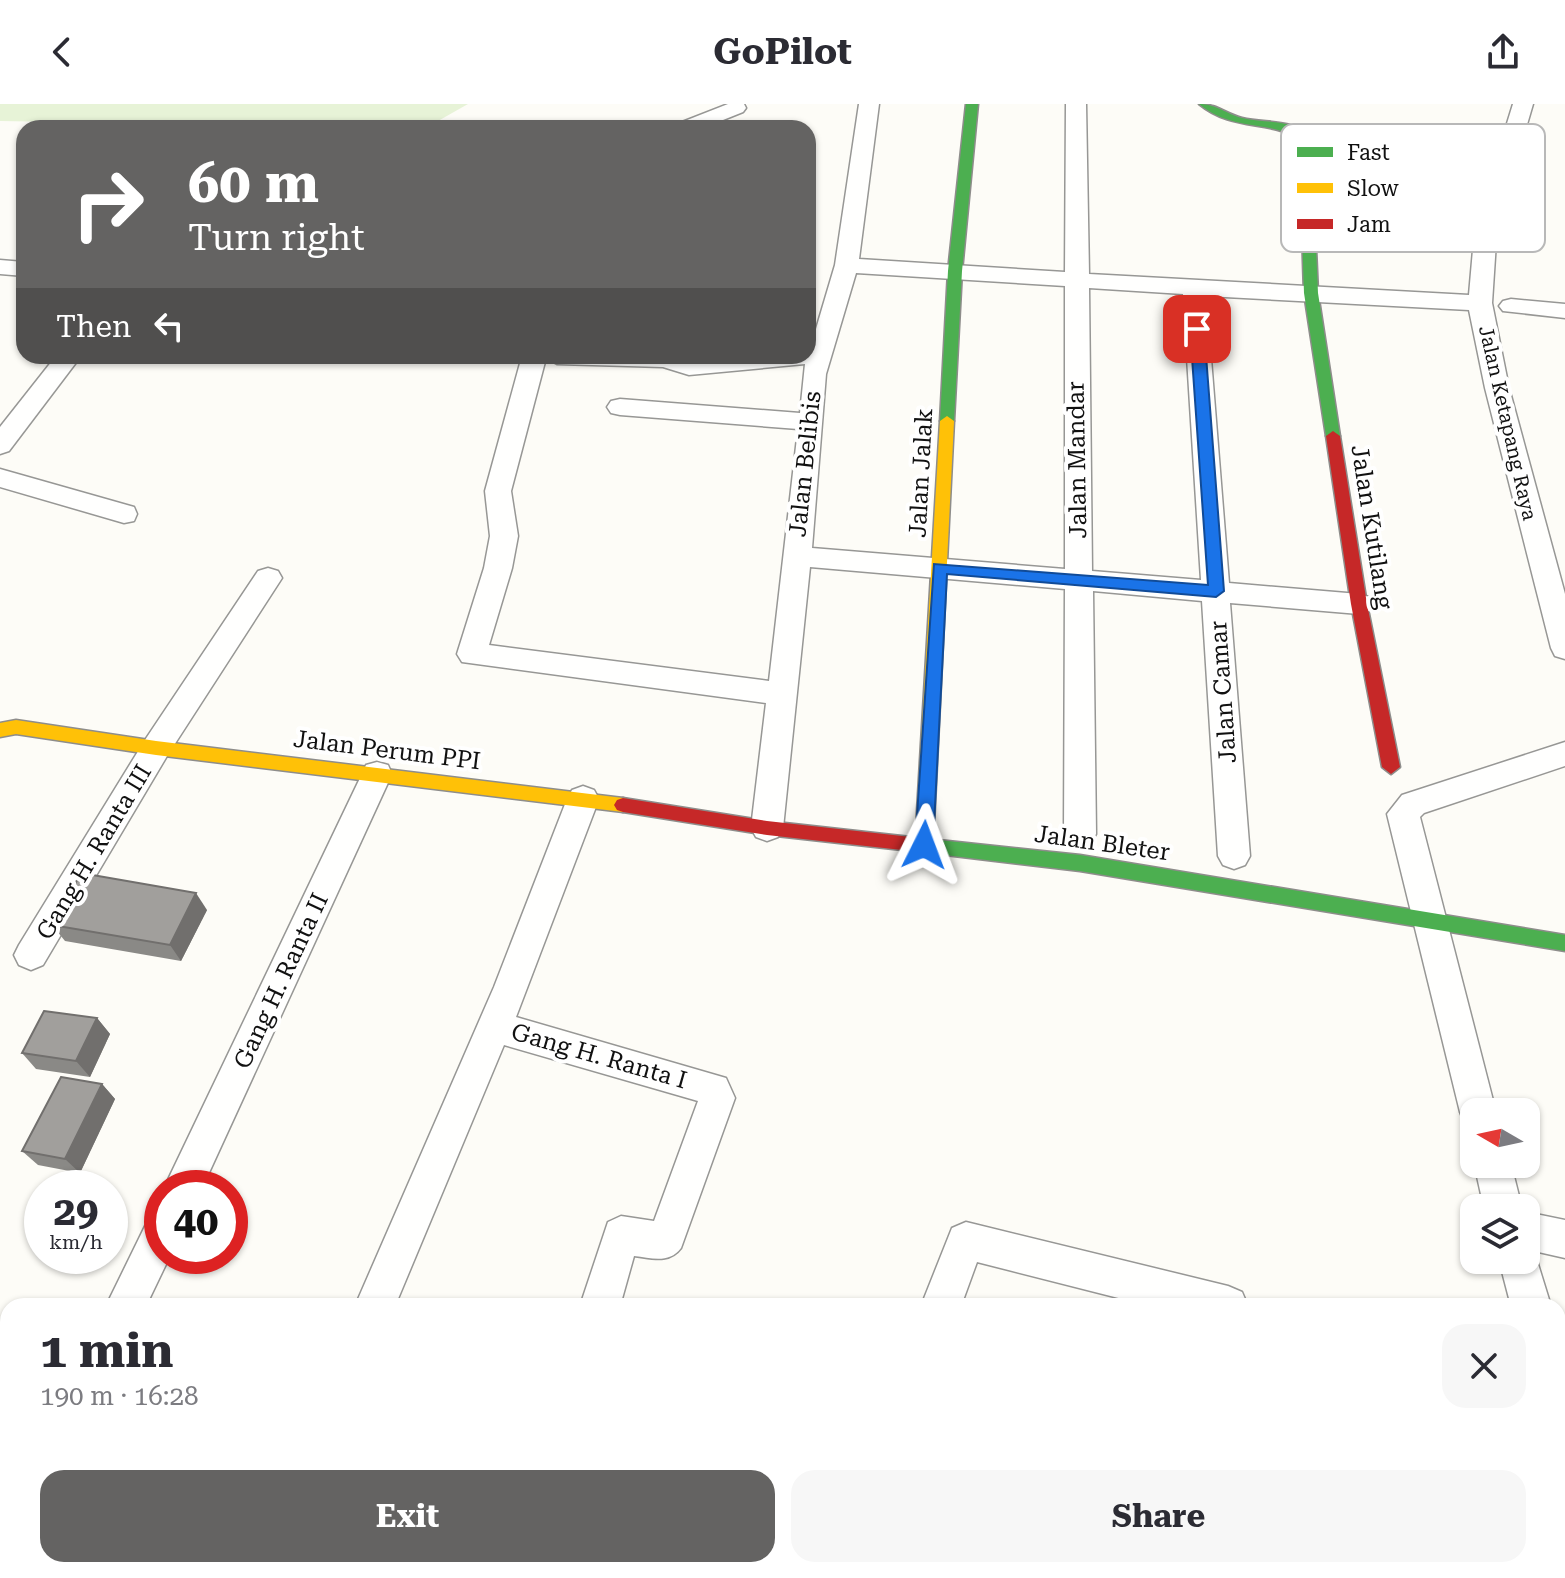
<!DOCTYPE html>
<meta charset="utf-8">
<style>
:root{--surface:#fff;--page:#f7f7f7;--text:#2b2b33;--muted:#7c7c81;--accent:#646362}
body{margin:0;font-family:"Roboto Serif",serif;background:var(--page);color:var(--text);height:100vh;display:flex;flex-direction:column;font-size:30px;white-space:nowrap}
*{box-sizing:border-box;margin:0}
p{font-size:26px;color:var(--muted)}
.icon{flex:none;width:44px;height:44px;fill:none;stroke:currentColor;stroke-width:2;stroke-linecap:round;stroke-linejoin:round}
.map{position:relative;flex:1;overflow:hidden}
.panel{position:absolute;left:0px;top:1194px;width:1566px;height:280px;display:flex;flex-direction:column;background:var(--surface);border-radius:24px 24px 0 0;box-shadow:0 2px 6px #0004}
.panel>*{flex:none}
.banner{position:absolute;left:16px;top:16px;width:800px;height:244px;border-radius:24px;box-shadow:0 2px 6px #0004;background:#646362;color:#fff;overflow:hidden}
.needle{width:52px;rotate:279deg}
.buttons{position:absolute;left:1460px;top:994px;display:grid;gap:16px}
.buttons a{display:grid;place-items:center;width:80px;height:80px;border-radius:16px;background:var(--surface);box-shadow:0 2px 6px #0004;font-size:40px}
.speed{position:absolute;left:24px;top:1066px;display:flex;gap:16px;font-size:40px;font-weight:700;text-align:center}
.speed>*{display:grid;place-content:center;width:104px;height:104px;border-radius:50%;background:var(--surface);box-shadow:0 2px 6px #0004;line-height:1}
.speed small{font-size:20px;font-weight:400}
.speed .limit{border:12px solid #d22;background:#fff;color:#111}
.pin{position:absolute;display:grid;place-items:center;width:68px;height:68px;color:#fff;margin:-34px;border-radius:16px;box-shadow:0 4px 12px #0006}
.me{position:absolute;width:88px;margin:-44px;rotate:3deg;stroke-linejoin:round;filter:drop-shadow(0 0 6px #0008)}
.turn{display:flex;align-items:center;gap:28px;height:168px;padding:0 40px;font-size:36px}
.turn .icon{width:104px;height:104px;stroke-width:2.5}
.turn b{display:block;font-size:56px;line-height:68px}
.then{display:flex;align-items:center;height:76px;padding:0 40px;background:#0003;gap:16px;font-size:30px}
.round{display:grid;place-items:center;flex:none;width:84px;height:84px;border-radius:24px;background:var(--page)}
.head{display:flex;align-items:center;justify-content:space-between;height:136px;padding:0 40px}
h1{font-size:48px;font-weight:700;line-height:60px}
.primary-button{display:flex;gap:16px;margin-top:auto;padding:16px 40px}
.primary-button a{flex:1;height:92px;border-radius:24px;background:var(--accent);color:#fff;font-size:32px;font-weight:700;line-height:92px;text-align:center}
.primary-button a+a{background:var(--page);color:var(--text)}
header{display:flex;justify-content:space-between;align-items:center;height:104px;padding:0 40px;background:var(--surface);font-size:36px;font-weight:700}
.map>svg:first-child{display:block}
.green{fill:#e7f3d7}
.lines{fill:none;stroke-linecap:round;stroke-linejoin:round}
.street-casing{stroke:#979795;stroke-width:3}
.fast-casing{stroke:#8e8d8b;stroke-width:3}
.slow-casing{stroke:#8e8d8b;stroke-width:3}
.jam-casing{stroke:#8e8d8b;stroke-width:3}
.street{fill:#fffffe;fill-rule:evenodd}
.fast{fill:#4caf50;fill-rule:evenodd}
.slow{fill:#ffc107;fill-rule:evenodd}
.jam{fill:#c62828;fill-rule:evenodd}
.wall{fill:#8a8986}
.shaded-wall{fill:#716f6d}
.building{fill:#a19f9c;stroke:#716f6d;stroke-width:2}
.route{fill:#1a73e8;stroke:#114b97;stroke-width:2}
.labels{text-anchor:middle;stroke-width:8;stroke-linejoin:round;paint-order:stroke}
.far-street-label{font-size:20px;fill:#111;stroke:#fff}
.street-label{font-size:24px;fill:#111;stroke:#fff}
.key{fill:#fff;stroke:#b8b8b8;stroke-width:2}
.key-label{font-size:22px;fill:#111}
</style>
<header><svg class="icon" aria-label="back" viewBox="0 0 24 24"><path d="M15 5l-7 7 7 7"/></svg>GoPilot<svg class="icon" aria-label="share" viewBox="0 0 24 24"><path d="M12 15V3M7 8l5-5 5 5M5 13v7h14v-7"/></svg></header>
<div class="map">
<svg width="1565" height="1474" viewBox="0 0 1565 1474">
<rect width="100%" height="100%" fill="#fdfcf7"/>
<path class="green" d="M0 0H468L438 17 433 24H85L66 23 59 18 0 17Z"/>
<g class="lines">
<g class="street-casing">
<g id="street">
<path d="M728 0H744L746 4 743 8 703 24H674L677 20Z"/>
<path d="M859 0H879L859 155 1065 168 1066 0H1086L1089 170 1469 191 1475 123 1513 0H1533L1497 123 1492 199 1509 284 1565 490V555L1555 552 1551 544 1485 284 1469 206 1206 192 1229 479 1359 490 1369 493 1373 500 1369 507 1359 510 1230 499 1250 752 1245 761 1234 765 1223 761 1218 752 1202 497 1093 487 1096 730 1091 739 1080 743 1069 739 1064 730 1065 485 810 463 783 724 778 733 767 737 756 733 751 724 766 599 462 558 457 550 484 464 490 432 485 387 522 252H681L690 255 808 252 835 161ZM856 169 1065 182V465L812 444 826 270ZM1089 184 1183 190 1201 476 1092 467ZM546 254 557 260 663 263 689 271 805 260 800 309 620 295 611 297 607 303 611 309 620 311 798 325 769 577 489 541 512 464 518 432 511 387Z"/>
<path d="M0 156 24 158V172L0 170Z"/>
<path d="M1511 195 1565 200V214L1503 207 1499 202 1503 197Z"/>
<path d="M56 252H81L9 347 0 350V323Z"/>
<path d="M0 365 134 403 137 410 134 417 124 419 0 383Z"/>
<path d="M268 464 278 467 282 474 167 652 43 861 31 866 19 861 14 851 19 841 145 636 258 467Z"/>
<path d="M1565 638V662L1424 709 1420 713 1496 1008H1474V1023L1465 1020 1460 1008 1387 710 1402 691Z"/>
<path d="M377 658 388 661 392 670 202 1084H164L362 670 366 661Z"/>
<path d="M583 682 594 686 599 695 516 913 726 974 735 994 681 1144C669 1160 652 1154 634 1152L620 1202H580L608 1118 621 1112 654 1117 698 997 504 941 395 1202H355L494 883 567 695 572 686Z"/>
<path d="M1474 1059 1511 1060 1522 1104H1484Z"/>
<path d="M162 1108V1152H170L146 1202H106L149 1114Z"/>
<path d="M1526 1108 1565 1116V1154L1534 1147 1551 1202H1511L1499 1156H1526Z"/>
<path d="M966 1118 1228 1182 1242 1188 1248 1202H1150L977 1158 961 1202H921L952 1124Z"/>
<path d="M1558 1277 1565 1280V1342L1558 1339Z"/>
<path d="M0 1293 8 1295V1337L0 1333Z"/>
<path d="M338 1466H400L404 1474H342Z"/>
<path d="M417 1466H461L458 1474H414Z"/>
<path d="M1103 1466H1170L1174 1474H1107Z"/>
</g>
</g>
<g class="fast-casing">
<g id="fast">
<path d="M966 0H978L962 167 954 317 947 322 940 317 948 167Z"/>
<path d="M1199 0C1217 0 1226 10 1242 14 1267 20 1290 14 1311 32L1318 189 1340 332 1338 335H1328L1326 332 1304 189 1299 34C1265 16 1232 27 1199 0Z"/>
<path d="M920 734 1080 751 1565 831V847L1080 767 920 748 914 746 911 741 914 736Z"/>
</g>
</g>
<g class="slow-casing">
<g id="slow">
<path d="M947 312 954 317 933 741 930 746H918L915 741 940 317Z"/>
<path d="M16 616 156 637 623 694 629 696 632 701 629 706 623 708 156 651 16 630 0 633V619Z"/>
</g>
</g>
<g class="jam-casing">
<g id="jam">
<path d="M1333 327 1340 332 1367 500 1400 663 1391 670 1382 663 1351 500 1326 332Z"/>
<path d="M623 694 767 717 920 734 926 736 929 741 926 746 920 748 767 731 623 708 617 706 614 701 617 696Z"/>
</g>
</g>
<use href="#street" class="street"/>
<use href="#fast" class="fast"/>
<use href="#slow" class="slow"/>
<use href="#jam" class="jam"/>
</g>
<g class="wall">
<path d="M207 806 181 857 65 837 52 821Z"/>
<path d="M97 914 110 930 90 973 36 965 22 949Z"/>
<path d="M102 980 115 995 80 1069 38 1061 22 1047Z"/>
</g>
<g class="shaded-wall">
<path d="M196 789 207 806 181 857 170 841Z"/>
<path d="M97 914 110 930 90 973 76 957Z"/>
<path d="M102 980 115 995 80 1069 65 1055Z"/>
</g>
<g class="building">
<path d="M81 769 196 789 170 841 52 821Z"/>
<path d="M44 907 97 914 76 957 22 949Z"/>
<path d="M61 973 102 980 65 1055 22 1047Z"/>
</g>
<path class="route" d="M1197 221 1204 225 1224 487 1216 493 947 470 933 741 924 748 918 746 915 741 934 460 1208 481 1190 225Z"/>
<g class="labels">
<g class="far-street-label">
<text transform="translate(1508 319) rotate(77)" y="7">Jalan Ketapang Raya</text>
</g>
<g class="street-label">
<text transform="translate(1077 356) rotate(-91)" y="8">Jalan Mandar</text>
<text transform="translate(805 360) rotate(-84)" y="8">Jalan Belibis</text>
<text transform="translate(921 369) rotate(-87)" y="8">Jalan Jalak</text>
<text transform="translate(1372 423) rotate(81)" y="8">Jalan Kutilang</text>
<text transform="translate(1223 588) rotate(-94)" y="8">Jalan Camar</text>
<text transform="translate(387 646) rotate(7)" y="8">Jalan Perum PPI</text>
<text transform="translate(1102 739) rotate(8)" y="8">Jalan Bleter</text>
<text transform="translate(94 748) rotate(-59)" y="8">Gang H. Ranta III</text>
<text transform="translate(281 877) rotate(-65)" y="8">Gang H. Ranta II</text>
<text transform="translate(599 952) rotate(16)" y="8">Gang H. Ranta I</text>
</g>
</g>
<rect x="1281" y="20" width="264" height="128" rx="12" class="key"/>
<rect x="1297" y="43" width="36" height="10" fill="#4caf50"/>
<rect x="1297" y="79" width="36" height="10" fill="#ffc107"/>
<rect x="1297" y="115" width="36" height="10" fill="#c62828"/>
<g class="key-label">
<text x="1347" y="56">Fast</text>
<text x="1347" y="92">Slow</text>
<text x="1347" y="128">Jam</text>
</g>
</svg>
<div class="buttons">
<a><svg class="needle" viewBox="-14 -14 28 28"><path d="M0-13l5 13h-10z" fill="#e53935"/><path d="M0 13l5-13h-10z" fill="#7c7c81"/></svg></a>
<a><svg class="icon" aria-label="layers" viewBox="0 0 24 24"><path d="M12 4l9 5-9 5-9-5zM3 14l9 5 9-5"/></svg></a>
</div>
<div class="speed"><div>29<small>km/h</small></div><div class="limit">40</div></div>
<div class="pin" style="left:1197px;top:225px;background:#d93025"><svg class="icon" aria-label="arrive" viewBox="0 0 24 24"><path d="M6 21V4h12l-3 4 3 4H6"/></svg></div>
<svg class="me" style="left:924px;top:741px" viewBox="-20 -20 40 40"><path d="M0-17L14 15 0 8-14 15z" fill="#1a73e8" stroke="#fff" stroke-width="4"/></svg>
<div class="banner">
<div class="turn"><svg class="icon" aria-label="right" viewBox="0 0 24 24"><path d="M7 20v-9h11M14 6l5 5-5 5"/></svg><div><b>60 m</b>Turn right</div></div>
<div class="then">Then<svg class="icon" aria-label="left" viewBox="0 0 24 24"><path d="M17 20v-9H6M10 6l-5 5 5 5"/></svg></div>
</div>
<section class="panel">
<div class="head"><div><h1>1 min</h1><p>190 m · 16:28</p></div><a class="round"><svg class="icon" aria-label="close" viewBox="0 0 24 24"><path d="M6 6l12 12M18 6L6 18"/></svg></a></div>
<div class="primary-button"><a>Exit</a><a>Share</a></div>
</section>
</div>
